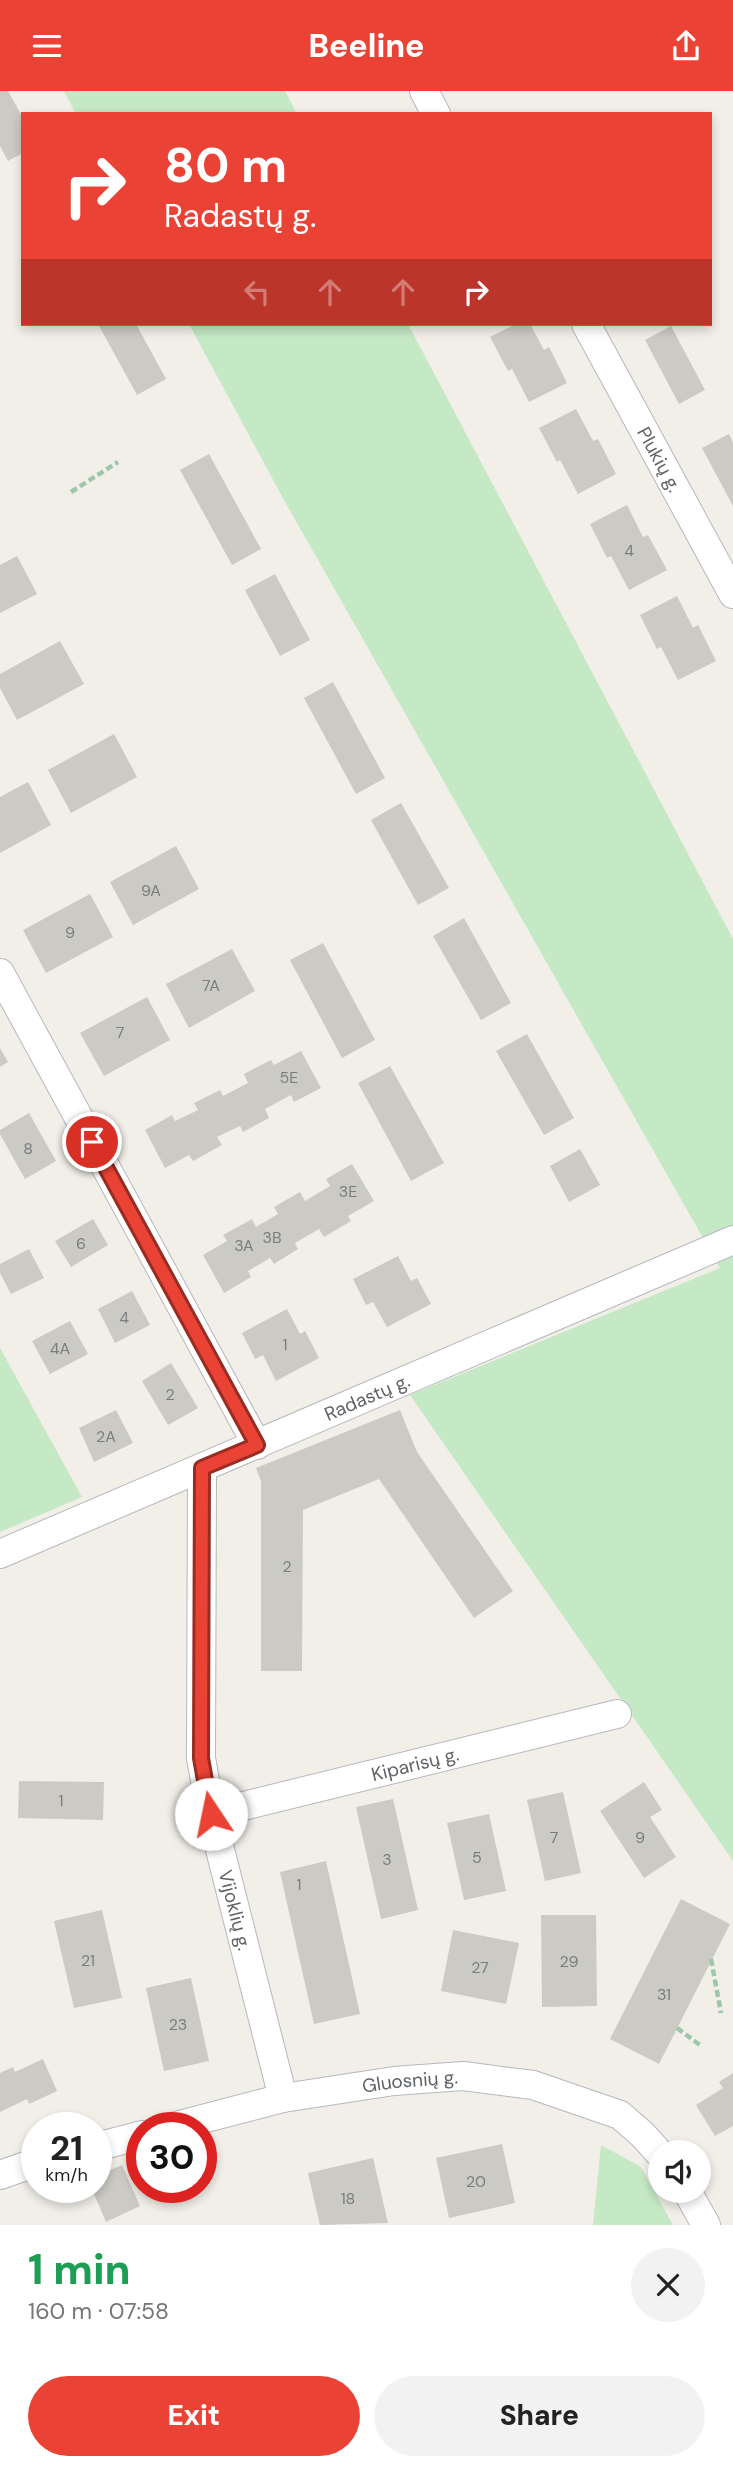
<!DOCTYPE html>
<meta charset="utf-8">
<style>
:root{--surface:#fff;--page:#f2f2f2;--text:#222;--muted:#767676;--accent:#ea4335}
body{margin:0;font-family:"DM Sans",sans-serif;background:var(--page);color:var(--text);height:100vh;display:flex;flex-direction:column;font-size:26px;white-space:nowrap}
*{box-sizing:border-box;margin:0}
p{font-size:23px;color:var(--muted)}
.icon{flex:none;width:38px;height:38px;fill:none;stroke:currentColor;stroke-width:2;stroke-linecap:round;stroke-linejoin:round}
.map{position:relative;height:2134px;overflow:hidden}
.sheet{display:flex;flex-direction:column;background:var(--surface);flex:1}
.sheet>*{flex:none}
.banner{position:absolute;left:21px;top:21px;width:691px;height:214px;border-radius:0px;box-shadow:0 4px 10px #0003;background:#ea4335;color:#fff;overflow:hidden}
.buttons{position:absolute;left:648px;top:2049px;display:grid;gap:14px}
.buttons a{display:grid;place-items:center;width:63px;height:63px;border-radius:50%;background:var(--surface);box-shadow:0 4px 10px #0003;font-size:35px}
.speed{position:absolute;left:21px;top:2021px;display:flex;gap:14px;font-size:35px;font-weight:700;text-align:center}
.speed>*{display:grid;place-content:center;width:91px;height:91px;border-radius:50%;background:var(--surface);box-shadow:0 4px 10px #0003;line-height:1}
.speed small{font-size:18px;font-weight:400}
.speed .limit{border:10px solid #d22;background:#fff;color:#111}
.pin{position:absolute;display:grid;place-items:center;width:60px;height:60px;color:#fff;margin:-30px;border:4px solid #fff;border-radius:50%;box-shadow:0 2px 7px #0007}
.me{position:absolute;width:77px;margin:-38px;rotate:349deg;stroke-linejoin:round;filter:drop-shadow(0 0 5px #0008)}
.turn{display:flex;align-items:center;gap:24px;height:147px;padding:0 28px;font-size:32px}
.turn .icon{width:91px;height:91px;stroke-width:2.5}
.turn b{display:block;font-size:49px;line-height:60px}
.lanes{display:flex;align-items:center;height:66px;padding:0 28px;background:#0003;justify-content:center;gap:35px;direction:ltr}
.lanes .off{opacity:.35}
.round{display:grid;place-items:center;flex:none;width:74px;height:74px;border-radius:37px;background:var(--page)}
.head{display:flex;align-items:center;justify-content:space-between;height:119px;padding:0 28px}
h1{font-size:42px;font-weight:800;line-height:52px;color:#1e9e55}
.button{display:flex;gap:14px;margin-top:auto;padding:14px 28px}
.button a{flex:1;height:80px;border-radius:42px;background:var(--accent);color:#fff;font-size:28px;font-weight:800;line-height:80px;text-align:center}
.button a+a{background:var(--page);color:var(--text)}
header{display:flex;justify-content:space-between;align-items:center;height:91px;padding:0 28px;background:var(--accent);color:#fff;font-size:32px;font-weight:800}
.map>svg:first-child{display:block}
.green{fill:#c5e8c5}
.building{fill:#cccac5}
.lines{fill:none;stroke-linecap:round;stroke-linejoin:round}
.minor-casing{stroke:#b5b8bc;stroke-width:30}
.path{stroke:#9cc7a9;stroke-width:4.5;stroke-dasharray:7 3.5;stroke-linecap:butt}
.minor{stroke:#fff;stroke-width:28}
.route-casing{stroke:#982c22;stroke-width:18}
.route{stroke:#ea4335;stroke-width:12}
.labels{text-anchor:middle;stroke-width:7;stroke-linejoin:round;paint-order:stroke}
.number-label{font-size:16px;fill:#7a7d7f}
.street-label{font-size:19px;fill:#5f6368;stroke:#fff}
</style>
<header><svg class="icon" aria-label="menu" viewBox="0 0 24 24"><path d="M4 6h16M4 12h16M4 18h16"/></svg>Beeline<svg class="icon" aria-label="share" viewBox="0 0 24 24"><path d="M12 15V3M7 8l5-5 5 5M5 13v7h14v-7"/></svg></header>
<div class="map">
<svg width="733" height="2134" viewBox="0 0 733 2134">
<rect width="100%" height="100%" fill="#f1efe8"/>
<g class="green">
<path d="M64 0H285L297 23H76Z"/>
<path d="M189 233H408L733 848V1770L410 1304 720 1177 284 409Z"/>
<path d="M0 1257 82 1406 0 1441Z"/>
<path d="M601 2054 641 2076 673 2134H593Z"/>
</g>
<g class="building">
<path d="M0 0H8L23 27V62L8 70 0 55Z"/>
<path d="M98 233H136L166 288 137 304Z"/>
<path d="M516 233H530L544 259 549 256 567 292 529 311 512 278 508 280 490 246Z"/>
<path d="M671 235 705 299 679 313 645 249Z"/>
<path d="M576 318 593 350 598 348 616 383 578 403 560 369 557 371 539 337Z"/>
<path d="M729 343 733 352V415L702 357Z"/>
<path d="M209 363 261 458 232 474 180 379Z"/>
<path d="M627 414 643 446 648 444 667 479 629 499 611 465 607 467 590 433Z"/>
<path d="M17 465 37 503 0 522V474Z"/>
<path d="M275 483 310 549 280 565 245 499Z"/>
<path d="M677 505 693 537 698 534 716 570 678 589 661 556 657 558 640 524Z"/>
<path d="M60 550 84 593 17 629 0 597V583Z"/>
<path d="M333 591 385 687 356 703 304 607Z"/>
<path d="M114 643 137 686 71 722 48 679Z"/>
<path d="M28 691 51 734 0 762V706Z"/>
<path d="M401 712 449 797 418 814 371 729Z"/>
<path d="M176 755 199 798 133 834 110 791Z"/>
<path d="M90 803 113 846 46 882 23 839Z"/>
<path d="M464 827 511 912 481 929 433 845Z"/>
<path d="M323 852 375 949 342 967 290 869Z"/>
<path d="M232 858 255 900 189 937 166 893Z"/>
<path d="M147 906 170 949 104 985 80 942Z"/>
<path d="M527 943 574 1027 544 1044 496 960Z"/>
<path d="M0 957 8 971 0 976Z"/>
<path d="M301 960 321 997 294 1011 291 1004 265 1018 269 1027 243 1041 240 1035 217 1046 222 1054 193 1070 189 1064 165 1077 145 1039 172 1024 175 1030 198 1019 194 1012 220 999 223 1005 248 992 244 983 271 969 274 974Z"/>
<path d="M390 975 444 1072 411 1090 358 992Z"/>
<path d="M29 1022 56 1070 25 1088 0 1043V1039Z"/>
<path d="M580 1058 600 1094 569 1111 550 1075Z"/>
<path d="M352 1073 374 1110 348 1125 351 1130 324 1146 319 1138 295 1152 298 1158 274 1173 270 1167 248 1180 251 1186 224 1202 203 1164 227 1150 223 1144 252 1128 256 1136 278 1123 274 1116 300 1101 305 1110 330 1095 326 1088Z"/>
<path d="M93 1128 108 1154 71 1176 55 1150Z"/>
<path d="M29 1158 44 1187 11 1203 0 1182V1173Z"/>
<path d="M398 1165 411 1190 417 1187 431 1213 387 1236 373 1211 366 1214 353 1188Z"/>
<path d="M132 1200 150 1234 115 1252 98 1218Z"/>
<path d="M287 1218 300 1243 305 1240 319 1267 276 1290 263 1264 255 1268 242 1242Z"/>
<path d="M70 1230 88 1263 50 1283 32 1250Z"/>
<path d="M171 1272 198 1317 168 1334 142 1290Z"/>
<path d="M116 1319 133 1352 94 1371 79 1337Z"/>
<path d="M400 1319 417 1361 513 1500 474 1527 379 1388 303 1419 302 1580H261V1390L256 1377Z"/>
<path d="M19 1690 104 1691 103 1729 18 1727Z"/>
<path d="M644 1691 662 1719 650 1726 676 1766 644 1787 600 1720Z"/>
<path d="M563 1701 581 1782 545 1790 527 1709Z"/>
<path d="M393 1708 418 1819 381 1828 356 1716Z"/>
<path d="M489 1723 506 1800 464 1809 447 1732Z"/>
<path d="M326 1770 360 1923 314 1933 280 1781Z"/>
<path d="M681 1808 730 1833 659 1973 610 1948Z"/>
<path d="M102 1819 122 1907 74 1917 54 1830Z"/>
<path d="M541 1824H596L597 1915 542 1916Z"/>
<path d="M453 1839 519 1852 506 1913 441 1900Z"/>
<path d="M191 1887 209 1970 164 1980 146 1897Z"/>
<path d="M43 1968 57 2000 29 2013 27 2008 0 2021V1982L13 1976 15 1981Z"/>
<path d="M733 1982V2035L715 2045 696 2014 723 1997 719 1991Z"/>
<path d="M502 2053 515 2112 449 2127 436 2067Z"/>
<path d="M373 2067 388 2132 320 2134 308 2082Z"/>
<path d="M122 2074 140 2115 106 2131 91 2096H96V2085Z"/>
</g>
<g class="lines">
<g class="minor-casing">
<g id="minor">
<path d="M424 0 436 23"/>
<path id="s1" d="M586 233 733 503"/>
<path d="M0 882 257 1354"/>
<path id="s2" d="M202 1377 201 1667 211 1723 283 2007"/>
<path id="s3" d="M0 1463 733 1149"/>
<path id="s4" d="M211 1723 617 1623"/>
<path id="s5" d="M168 2037 283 2007 394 1990 463 1985 533 1994 620 2024 643 2044 660 2063"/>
<path d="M96 2056 142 2044"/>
<path d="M0 2084 37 2071"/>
<path d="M687 2100 706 2134"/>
</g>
</g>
<g class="path">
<path d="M71 401 118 371"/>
<path d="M711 1868 721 1922"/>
<path d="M677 1937 700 1954"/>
</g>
<use href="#minor" class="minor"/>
</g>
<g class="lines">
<g class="route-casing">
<path id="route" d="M92 1051 257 1354 202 1377 201 1667 211 1723"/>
</g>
<use href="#route" class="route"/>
</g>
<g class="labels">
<g class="number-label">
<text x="629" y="465">4</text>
<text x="151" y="805">9A</text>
<text x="70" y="847">9</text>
<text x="211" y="900">7A</text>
<text x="120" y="947">7</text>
<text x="289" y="992">5E</text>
<text x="28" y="1063">8</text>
<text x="348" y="1106">3E</text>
<text x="272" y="1152">3B</text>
<text x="81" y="1158">6</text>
<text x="244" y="1160">3A</text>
<text x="124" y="1232">4</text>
<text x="285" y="1259">1</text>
<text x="60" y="1263">4A</text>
<text x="170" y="1309">2</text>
<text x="106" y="1351">2A</text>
<text x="287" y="1481">2</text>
<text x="61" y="1715">1</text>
<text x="554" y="1752">7</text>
<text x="640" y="1752">9</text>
<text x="477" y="1772">5</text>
<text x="387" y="1774">3</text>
<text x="299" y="1799">1</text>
<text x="88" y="1875">21</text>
<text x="569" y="1876">29</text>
<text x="480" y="1882">27</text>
<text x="664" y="1909">31</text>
<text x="178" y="1939">23</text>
<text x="476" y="2096">20</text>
<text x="348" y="2113">18</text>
</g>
<g class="street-label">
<text dy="7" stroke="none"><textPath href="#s1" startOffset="154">Plukių g.</textPath></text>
<text dy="7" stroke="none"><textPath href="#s3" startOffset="399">Radastų g.</textPath></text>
<text dy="7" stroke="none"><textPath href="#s4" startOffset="210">Kiparisų g.</textPath></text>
<text dy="7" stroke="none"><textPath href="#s2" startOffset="446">Vijoklių g.</textPath></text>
<text dy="7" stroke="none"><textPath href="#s5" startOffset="247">Gluosnių g.</textPath></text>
</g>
</g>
</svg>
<div class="buttons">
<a><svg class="icon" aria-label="sound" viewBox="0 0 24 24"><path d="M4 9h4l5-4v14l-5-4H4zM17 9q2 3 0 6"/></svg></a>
</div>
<div class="speed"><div>21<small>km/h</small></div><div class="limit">30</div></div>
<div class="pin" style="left:92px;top:1051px;background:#d93025"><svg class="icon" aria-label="arrive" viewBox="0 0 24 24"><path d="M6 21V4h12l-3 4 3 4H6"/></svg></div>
<svg class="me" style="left:211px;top:1723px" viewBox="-20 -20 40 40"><circle r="19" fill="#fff"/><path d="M0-13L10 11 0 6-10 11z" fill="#ea4335"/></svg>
<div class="banner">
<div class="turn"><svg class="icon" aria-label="right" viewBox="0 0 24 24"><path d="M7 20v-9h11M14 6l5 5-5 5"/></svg><div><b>80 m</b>Radastų g.</div></div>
<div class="lanes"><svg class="icon off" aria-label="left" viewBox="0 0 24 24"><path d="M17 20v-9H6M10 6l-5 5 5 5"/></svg><svg class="icon off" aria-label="ahead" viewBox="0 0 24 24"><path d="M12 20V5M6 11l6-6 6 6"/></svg><svg class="icon off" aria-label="ahead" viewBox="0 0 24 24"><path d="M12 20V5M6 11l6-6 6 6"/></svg><svg class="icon" aria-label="right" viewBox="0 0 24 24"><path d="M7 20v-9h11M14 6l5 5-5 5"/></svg></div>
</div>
</div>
<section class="sheet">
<div class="head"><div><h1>1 min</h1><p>160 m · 07:58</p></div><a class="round"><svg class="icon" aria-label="close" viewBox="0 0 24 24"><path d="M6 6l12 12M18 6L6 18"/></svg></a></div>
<div class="button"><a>Exit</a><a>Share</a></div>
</section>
